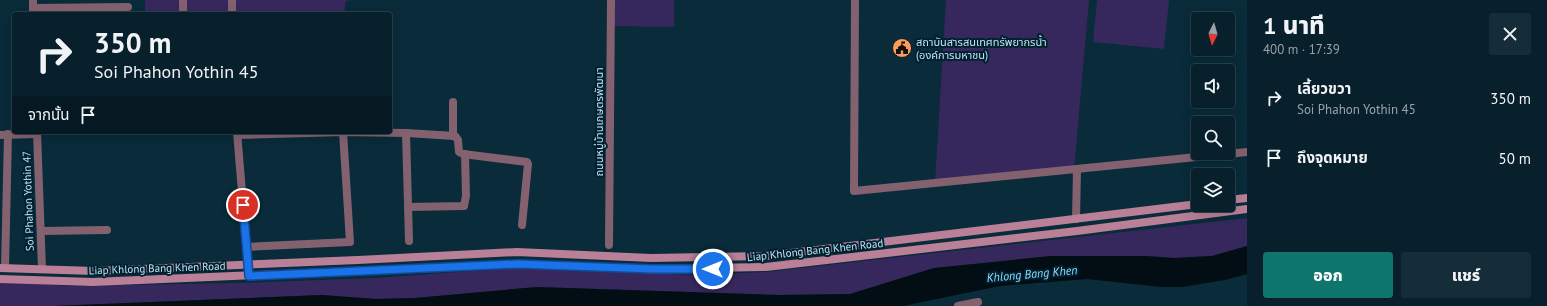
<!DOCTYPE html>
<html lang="th">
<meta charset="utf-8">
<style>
:root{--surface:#07202c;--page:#152d38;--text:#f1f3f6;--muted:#98a3a9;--line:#283e48;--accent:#0f766e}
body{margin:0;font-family:"PT Sans","Noto Sans Thai",sans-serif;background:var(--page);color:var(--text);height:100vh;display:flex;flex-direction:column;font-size:15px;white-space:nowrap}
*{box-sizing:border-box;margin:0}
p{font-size:13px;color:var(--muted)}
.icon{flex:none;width:22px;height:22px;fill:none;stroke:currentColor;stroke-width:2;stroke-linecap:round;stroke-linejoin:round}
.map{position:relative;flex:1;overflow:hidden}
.details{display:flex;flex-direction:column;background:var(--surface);width:300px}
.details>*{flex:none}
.top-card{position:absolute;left:12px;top:12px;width:380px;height:122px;border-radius:4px;box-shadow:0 4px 16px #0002,0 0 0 1px var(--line);background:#07202c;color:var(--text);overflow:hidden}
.needle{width:26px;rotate:185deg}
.fabs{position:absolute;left:1191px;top:12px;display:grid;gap:8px}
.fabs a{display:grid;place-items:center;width:44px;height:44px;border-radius:4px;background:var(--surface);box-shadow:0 4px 16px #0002,0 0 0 1px var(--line);font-size:20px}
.pin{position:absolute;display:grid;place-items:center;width:34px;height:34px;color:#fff;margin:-17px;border:2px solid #fff;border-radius:50%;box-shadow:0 1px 4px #0007}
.me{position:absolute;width:44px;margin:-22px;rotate:270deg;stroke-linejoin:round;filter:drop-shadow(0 0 3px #0008)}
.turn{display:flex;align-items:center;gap:14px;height:84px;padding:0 16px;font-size:18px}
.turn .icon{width:52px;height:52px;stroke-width:2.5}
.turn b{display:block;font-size:28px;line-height:34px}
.then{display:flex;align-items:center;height:38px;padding:0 16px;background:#0003;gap:8px;font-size:15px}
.round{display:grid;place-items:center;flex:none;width:42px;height:42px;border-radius:4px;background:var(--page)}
.head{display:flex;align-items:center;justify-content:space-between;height:68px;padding:0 16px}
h1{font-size:24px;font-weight:800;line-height:30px}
.action{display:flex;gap:8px;margin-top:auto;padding:8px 16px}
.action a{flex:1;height:46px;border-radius:4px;background:var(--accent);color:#fff;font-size:16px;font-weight:800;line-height:46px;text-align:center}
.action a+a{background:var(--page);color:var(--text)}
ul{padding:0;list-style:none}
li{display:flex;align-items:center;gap:12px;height:60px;padding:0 16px}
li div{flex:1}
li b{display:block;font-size:15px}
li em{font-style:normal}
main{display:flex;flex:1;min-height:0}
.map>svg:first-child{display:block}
.green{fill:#36285d}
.water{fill:#030e14}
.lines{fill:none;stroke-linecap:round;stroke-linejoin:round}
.street{stroke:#84616f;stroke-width:8}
.secondary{stroke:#b98098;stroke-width:8}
.route-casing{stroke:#114b97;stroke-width:10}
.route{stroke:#1a73e8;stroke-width:7}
.labels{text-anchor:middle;stroke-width:4;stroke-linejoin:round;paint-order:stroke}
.poi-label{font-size:11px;fill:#c2e1f2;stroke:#002130;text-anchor:start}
.street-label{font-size:11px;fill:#c2e1f2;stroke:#002130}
.water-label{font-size:12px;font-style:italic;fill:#97daff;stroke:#002130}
</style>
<main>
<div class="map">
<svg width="1247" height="306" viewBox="0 0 1247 306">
<rect width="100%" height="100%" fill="#092b3a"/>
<g class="green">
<path d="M145 0H350L346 1 344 14H145Z"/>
<path d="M612 0H674V27L611 26Z"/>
<path d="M946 0H1089L1074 170 935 182Z"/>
<path d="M1097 0H1169L1164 49 1093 42Z"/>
<path d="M1247 218V246L1212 256 1174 258 1145 256H1051L934 268 850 294 779 295 537 287 415 298 375 299 322 295 54 306H0V281L68 286 239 283 375 278 515 268 698 275 766 272Z"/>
</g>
<path class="water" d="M1247 246V274L1225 280 1182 287H1161L1087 279 1000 286 903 306H54L322 295 375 299 415 298 537 287 779 295 850 294 934 268 1051 256H1145L1174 258 1212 256Z"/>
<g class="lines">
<g class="street">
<path d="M33 0V14"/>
<path d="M183 0V14"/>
<path d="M232 0V14"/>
<path d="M855 0 854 191 1247 152"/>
<path d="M33 8 128 7"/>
<path d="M37 132 42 269"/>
<path d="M237 132 249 276"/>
<path d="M406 133 409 241"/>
<path d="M0 135 37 134"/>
<path d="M238 135 343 132 406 133 455 136 458 140 459 152 463 154 527 162 528 164 522 225"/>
<path d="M453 136V102"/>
<path d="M408 207 464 206 466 196 465 154"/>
<path d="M1076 219 1077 169"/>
<path d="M41 231 107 230"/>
<path d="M609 245 611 0"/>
<path d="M246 247 350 242 343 132"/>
<path d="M5 268 8 134"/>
<path d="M958 306 978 302"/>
</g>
<g class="secondary">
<path d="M1228 200 1247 198"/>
<path d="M0 268 94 271 358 260 517 252 651 258 766 256 1198 204"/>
<path d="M0 279 93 282 517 264 652 269 766 267 1077 231 1247 209"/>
</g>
</g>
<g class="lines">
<g class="route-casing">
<path id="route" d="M243 205 249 276 518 264 652 269H713"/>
</g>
<use href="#route" class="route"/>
</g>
<defs>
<g id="civic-disc" transform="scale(1)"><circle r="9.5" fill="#fe9b59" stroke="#002130"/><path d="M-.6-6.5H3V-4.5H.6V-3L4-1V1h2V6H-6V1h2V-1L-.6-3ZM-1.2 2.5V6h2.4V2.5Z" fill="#111"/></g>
</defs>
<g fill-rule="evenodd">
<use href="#civic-disc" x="902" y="48"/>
</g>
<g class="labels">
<g class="poi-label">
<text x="916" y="46">สถาบันสารสนเทศทรัพยากรน้ำ<tspan x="916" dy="13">(องค์การมหาชน)</tspan></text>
</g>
<g class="street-label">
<text transform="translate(599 122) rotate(-90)" y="4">ถนนหมู่บ้านเกษตรพัฒนา</text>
<text transform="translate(28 201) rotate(-92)" y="4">Soi Phahon Yothin 47</text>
<text transform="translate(815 250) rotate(-6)" y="4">Liap Khlong Bang Khen Road</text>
<text transform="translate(157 268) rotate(-2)" y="4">Liap Khlong Bang Khen Road</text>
</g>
<g class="water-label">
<text transform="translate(1032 274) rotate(-5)" y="4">Khlong Bang Khen</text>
</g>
</g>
</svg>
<div class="fabs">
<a><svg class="needle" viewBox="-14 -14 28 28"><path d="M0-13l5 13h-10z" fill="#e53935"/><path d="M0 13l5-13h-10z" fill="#98a3a9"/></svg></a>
<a><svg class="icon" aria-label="sound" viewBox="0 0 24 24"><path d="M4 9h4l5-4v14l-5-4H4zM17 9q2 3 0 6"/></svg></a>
<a><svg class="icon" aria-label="search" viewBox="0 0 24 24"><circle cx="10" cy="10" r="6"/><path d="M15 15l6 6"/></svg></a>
<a><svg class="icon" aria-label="layers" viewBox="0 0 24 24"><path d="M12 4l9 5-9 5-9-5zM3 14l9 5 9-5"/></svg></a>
</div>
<div class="pin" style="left:243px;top:205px;background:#d93025"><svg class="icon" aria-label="arrive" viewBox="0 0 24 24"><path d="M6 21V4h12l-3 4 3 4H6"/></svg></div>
<svg class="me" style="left:713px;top:269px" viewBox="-20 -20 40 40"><circle r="17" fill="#1a73e8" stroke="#fff" stroke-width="3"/><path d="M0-11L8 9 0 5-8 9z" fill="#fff"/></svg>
<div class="top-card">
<div class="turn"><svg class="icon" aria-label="right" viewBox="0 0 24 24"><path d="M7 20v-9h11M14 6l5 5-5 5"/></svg><div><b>350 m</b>Soi Phahon Yothin 45</div></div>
<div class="then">จากนั้น<svg class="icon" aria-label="arrive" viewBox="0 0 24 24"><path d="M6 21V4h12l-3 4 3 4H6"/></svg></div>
</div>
</div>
<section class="details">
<div class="head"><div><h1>1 นาที</h1><p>400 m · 17:39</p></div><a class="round"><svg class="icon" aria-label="close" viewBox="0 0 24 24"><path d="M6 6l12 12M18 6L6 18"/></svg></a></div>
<ul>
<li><svg class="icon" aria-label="right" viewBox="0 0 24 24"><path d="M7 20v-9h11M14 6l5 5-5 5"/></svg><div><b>เลี้ยวขวา</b><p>Soi Phahon Yothin 45</p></div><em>350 m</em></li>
<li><svg class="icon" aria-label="arrive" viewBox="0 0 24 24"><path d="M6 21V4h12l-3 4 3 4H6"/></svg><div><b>ถึงจุดหมาย</b></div><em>50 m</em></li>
</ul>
<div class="action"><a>ออก</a><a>แชร์</a></div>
</section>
</main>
